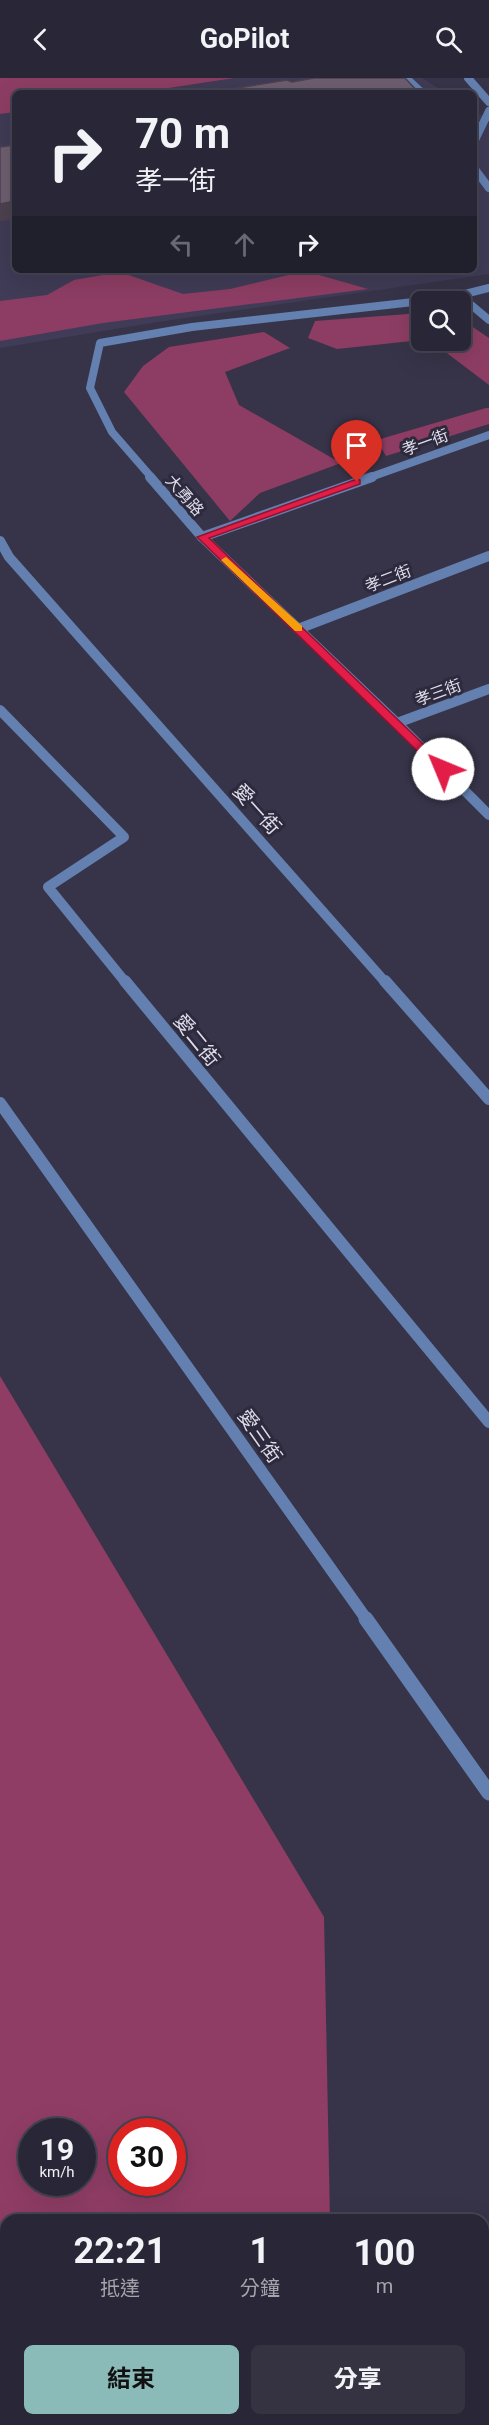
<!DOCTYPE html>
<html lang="zh-TW">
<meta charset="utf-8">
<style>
:root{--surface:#292737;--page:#353342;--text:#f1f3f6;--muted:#a5a5ad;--line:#454452;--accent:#8bbbb9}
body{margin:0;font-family:Roboto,"Noto Sans TC",sans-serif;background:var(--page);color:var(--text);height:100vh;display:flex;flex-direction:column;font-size:22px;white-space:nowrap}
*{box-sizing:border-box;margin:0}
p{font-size:20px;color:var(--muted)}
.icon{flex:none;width:33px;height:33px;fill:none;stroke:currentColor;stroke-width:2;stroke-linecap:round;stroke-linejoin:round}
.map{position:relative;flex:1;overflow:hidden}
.side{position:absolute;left:0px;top:2136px;width:489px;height:212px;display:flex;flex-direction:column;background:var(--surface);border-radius:18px 18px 0 0;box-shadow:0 6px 24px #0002,0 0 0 2px var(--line)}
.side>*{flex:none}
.guide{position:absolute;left:12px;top:12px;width:465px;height:183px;border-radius:9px;box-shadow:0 6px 24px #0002,0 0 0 2px var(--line);background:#292737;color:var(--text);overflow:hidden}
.controls{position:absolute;left:411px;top:213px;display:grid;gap:12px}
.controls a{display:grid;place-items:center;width:60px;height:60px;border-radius:9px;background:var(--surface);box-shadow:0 6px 24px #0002,0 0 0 2px var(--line);font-size:30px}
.speed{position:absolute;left:18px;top:2040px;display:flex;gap:12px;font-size:30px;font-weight:700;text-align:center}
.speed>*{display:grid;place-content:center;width:78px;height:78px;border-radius:50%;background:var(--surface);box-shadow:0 6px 24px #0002,0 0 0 2px var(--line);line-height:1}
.speed small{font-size:15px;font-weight:400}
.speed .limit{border:9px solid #d22;background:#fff;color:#111}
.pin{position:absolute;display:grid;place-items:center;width:51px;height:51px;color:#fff;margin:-62px -26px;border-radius:50% 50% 50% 0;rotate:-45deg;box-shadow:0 0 6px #0007}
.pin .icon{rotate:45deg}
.me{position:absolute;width:66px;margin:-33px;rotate:315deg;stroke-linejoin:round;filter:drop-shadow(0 0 4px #0008)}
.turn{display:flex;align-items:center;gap:21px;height:126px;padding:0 24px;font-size:27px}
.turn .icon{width:78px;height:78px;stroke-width:2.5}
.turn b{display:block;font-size:42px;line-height:51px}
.lanes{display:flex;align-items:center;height:57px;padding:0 24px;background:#0003;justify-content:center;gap:30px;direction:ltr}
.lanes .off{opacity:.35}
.eta{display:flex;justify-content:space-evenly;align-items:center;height:102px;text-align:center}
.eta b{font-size:36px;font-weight:700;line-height:42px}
.primary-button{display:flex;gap:12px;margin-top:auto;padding:12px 24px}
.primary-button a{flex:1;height:69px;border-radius:9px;background:var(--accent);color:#111;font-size:24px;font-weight:700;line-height:69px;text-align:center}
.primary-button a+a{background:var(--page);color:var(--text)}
header{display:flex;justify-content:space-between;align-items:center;height:78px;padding:0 24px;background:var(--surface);font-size:27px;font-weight:700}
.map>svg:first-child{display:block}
.built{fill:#403b56}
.green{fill:#8d3d63}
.forest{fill:#903d65;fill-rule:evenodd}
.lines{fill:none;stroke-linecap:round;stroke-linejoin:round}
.lane{stroke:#6380b0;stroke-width:8}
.street-far3{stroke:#6380b0;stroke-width:8}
.street-far2{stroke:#6380b0;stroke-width:10}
.street-far1{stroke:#6380b0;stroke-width:12}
.street{stroke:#6380b0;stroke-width:15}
.shaded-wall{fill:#4c414e}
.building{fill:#6d5d70;stroke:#4c414e;stroke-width:1.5}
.route{fill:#e11d48;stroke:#92132f;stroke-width:1.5}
.slow{fill:#f59e0b}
.labels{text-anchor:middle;stroke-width:6;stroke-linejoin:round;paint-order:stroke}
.far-street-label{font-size:16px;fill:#dedcea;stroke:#2d2a3e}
.street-label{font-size:20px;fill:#dedcea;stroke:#2d2a3e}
</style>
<header><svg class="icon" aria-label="back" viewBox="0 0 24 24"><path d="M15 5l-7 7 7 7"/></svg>GoPilot<svg class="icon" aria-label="search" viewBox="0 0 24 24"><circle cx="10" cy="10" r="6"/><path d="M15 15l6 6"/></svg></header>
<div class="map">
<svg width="489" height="2347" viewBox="0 0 489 2347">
<rect width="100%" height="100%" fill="#373449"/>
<path class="built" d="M0 0H422L446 15H15V192H474V33L489 42V196L158 244 0 270Z"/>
<g class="green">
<path d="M0 0H234L136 15H15V34L0 36Z"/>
<path d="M305 193 368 211 103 245 0 263V223L47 217 74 202 120 194 183 216 230 211Z"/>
<path d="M421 235V262L337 271 308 260 315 243Z"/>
<path d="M461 241 489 260V307L431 263 460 262Z"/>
<path d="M264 254 290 270 225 294 239 327 341 385 260 415 230 443 124 314 143 288 169 269Z"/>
<path d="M486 330H489V346L386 378 377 362Z"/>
</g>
<path class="forest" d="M0 1298 324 1839 330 2142H6V2342H334V2347H0ZM32 2054H82V2104H32ZM122 2054H172V2104H122Z"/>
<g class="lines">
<g class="lane">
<path d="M406 0 422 15"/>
<path d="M468 0 489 24"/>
<path d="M474 64 489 33"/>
<path d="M474 90 489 110"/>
</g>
<g class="street-far3">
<path d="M453 220 464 221 489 242"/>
<path d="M152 400 112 354 90 310 100 265 192 249 449 220 489 210"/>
<path d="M368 400 489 357"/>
</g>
<g class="street-far2">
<path d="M150 399 202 459 397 645 489 737"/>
<path d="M202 459 372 399"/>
<path d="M0 463 9 479 386 905"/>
<path d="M298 551 489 478"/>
<path d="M0 632 124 759 48 809 126 905"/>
<path d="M397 645 489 611"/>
</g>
<g class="street-far1">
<path d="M125 903 489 1344"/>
<path d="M385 903 489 1021"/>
<path d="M0 1025 367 1542"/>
</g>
<path class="street" d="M366 1541 489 1715"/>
</g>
<path class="shaded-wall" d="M15 123V141L0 143V126Z"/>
<g class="building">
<path d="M314 0H405L419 15H206L287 2 292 4Z"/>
<path d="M15 67V123L0 126V69Z"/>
</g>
<path class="route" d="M357 401 360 402V406L209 460 447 689V694H439L197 459Z"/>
<path class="slow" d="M226 479 302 548V553H295L223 484 221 482Z"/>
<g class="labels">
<g class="far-street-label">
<text transform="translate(425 364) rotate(-20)" y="6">孝一街</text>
<text transform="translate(185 417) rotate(49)" y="6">大勇路</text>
<text transform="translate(388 500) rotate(-21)" y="6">孝二街</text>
<text transform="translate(438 614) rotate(-20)" y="6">孝三街</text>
</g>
<g class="street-label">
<text transform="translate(257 731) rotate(48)" y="7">愛一街</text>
<text transform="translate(197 962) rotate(51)" y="7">愛二街</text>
<text transform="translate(260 1358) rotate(55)" y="7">愛三街</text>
</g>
</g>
</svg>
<div class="controls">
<a><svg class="icon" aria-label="search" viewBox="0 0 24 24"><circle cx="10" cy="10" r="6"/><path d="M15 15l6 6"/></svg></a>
</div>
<div class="speed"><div>19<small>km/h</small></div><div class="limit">30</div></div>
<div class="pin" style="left:357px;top:404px;background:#d93025"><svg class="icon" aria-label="arrive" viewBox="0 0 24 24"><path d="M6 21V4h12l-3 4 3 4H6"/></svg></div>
<svg class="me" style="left:443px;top:691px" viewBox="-20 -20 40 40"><circle r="19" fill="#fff"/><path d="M0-13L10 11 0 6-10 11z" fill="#e11d48"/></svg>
<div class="guide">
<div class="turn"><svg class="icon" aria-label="right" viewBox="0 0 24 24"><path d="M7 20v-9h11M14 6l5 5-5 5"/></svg><div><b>70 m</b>孝一街</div></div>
<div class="lanes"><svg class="icon off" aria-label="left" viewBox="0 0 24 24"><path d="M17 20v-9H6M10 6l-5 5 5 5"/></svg><svg class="icon off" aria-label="ahead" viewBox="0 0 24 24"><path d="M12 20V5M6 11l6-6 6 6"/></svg><svg class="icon" aria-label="right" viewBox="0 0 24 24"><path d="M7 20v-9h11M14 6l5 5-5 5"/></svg></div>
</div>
<section class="side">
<div class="eta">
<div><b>22:21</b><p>抵達</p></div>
<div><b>1</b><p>分鐘</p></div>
<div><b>100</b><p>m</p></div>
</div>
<div class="primary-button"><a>結束</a><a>分享</a></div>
</section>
</div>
